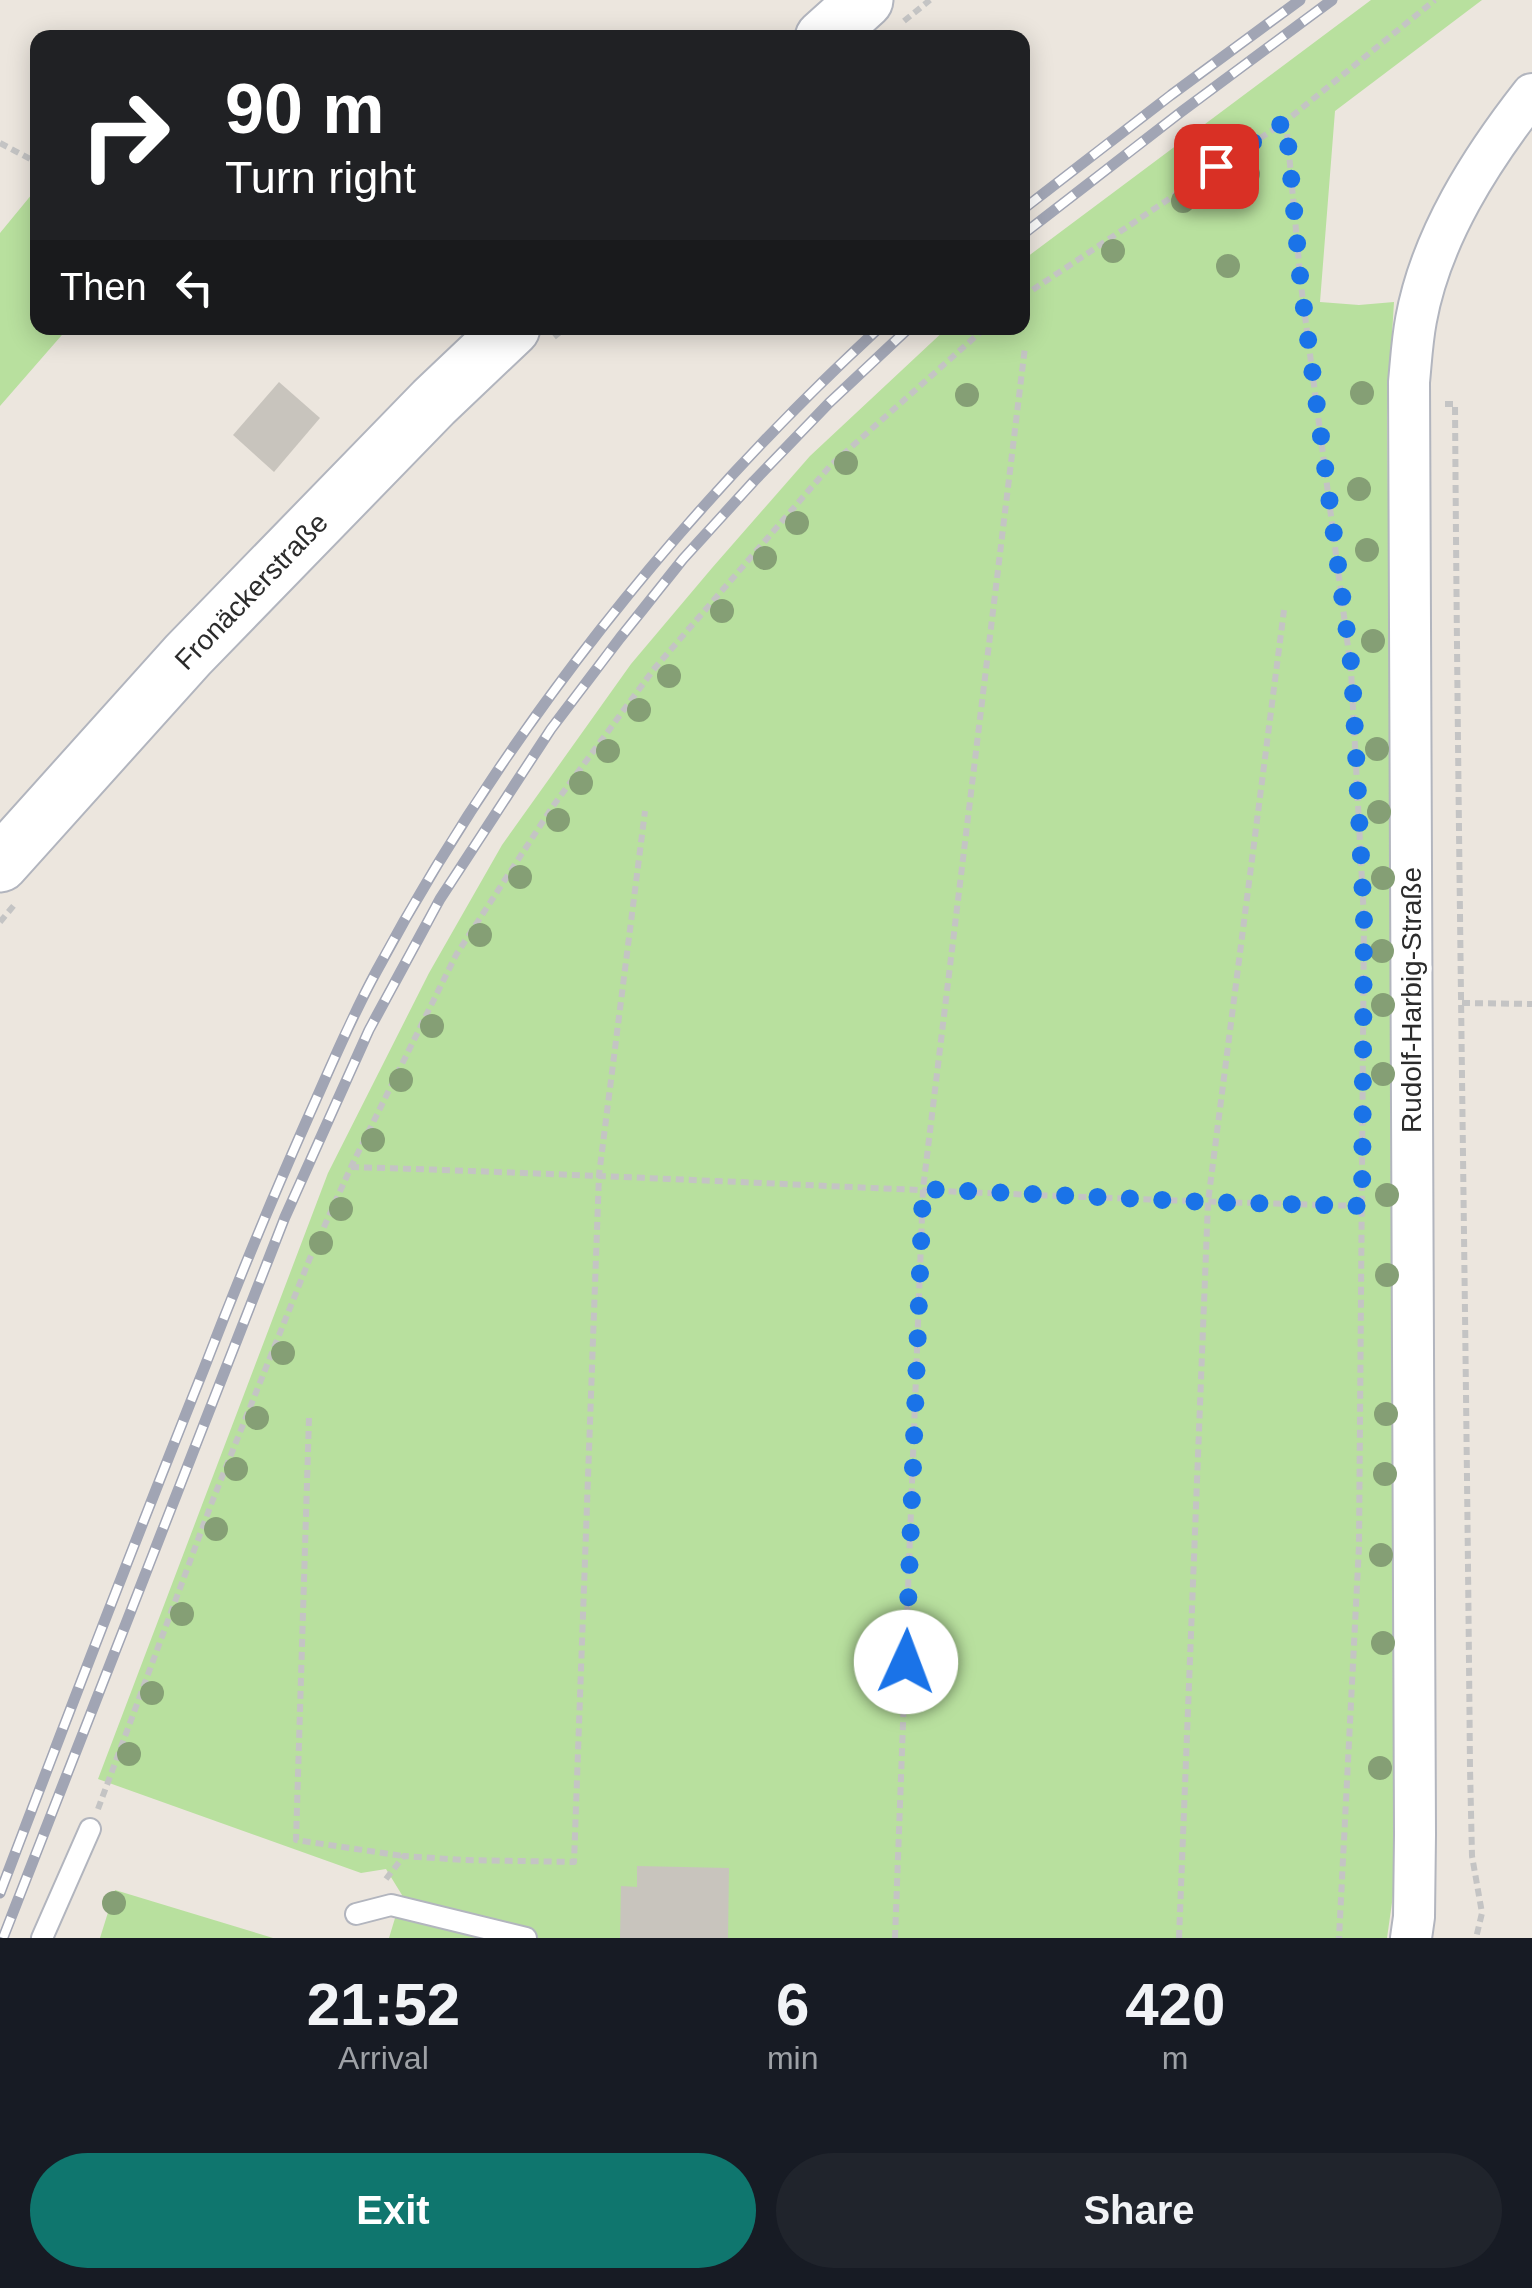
<!DOCTYPE html>
<meta charset="utf-8">
<style>
:root{--surface:#171b24;--page:#20242c;--text:#f1f3f6;--muted:#9ea1a6;--accent:#0f766e}
body{margin:0;font-family:Arial,sans-serif;background:var(--page);color:var(--text);height:100vh;display:flex;flex-direction:column;font-size:38px;white-space:nowrap}
*{box-sizing:border-box;margin:0}
p{font-size:32px;color:var(--muted)}
.icon{flex:none;width:55px;height:55px;fill:none;stroke:currentColor;stroke-width:2;stroke-linecap:round;stroke-linejoin:round}
.map{position:relative;height:1938px;overflow:hidden}
.drawer{display:flex;flex-direction:column;background:var(--surface);flex:1}
.drawer>*{flex:none}
.guide{position:absolute;left:30px;top:30px;width:1000px;height:305px;border-radius:20px;box-shadow:0 5px 25px #0003;background:#202124;color:#fff;overflow:hidden}
.pin{position:absolute;display:grid;place-items:center;width:85px;height:85px;color:#fff;margin:-42px;border-radius:20px;box-shadow:0 5px 15px #0006}
.me{position:absolute;width:110px;margin:-55px;rotate:2deg;stroke-linejoin:round;filter:drop-shadow(0 0 8px #0008)}
.turn{display:flex;align-items:center;gap:35px;height:210px;padding:0 30px;font-size:45px}
.turn .icon{width:130px;height:130px;stroke-width:2.5}
.turn b{display:block;font-size:70px;line-height:85px}
.then{display:flex;align-items:center;height:95px;padding:0 30px;background:#0003;gap:20px;font-size:38px}
.eta{display:flex;justify-content:space-evenly;align-items:center;height:170px;text-align:center}
.eta b{font-size:60px;font-weight:700;line-height:70px}
.action{display:flex;gap:20px;margin-top:auto;padding:20px 30px}
.action a{flex:1;height:115px;border-radius:60px;background:var(--accent);color:#fff;font-size:40px;font-weight:700;line-height:115px;text-align:center}
.action a+a{background:var(--page);color:var(--text)}
.map>svg:first-child{display:block}
.green{fill:#b8e09e}
.building{fill:#c8c4bd}
.lines{fill:none;stroke-linecap:round;stroke-linejoin:round}
.lane-casing{stroke:#b2b5be;stroke-width:24}
.street-casing{stroke:#b2b5be;stroke-width:44}
.secondary-casing{stroke:#b2b5be;stroke-width:59}
.path{stroke:#c4c4c4;stroke-width:6;stroke-dasharray:8 5;stroke-linecap:butt}
.lane{stroke:#fff;stroke-width:20}
.street{stroke:#fff;stroke-width:40}
.secondary{stroke:#fff;stroke-width:55}
.rail-casing{stroke:#a1a5b4;stroke-width:11}
.rail{stroke:#fff;stroke-width:8;stroke-dasharray:22;stroke-linecap:butt}
.tree{fill:#859f75}
.route{stroke:#1a73e8;stroke-width:18;stroke-dasharray:0 32.4}
.labels{text-anchor:middle;stroke-width:9;stroke-linejoin:round;paint-order:stroke}
.street-label{font-size:28px;fill:#2b2b2b;stroke:#fff}
</style>
<div class="map">
<svg width="1532" height="1938" viewBox="0 0 1532 1938">
<rect width="100%" height="100%" fill="#ece6de"/>
<g class="green">
<path d="M1371 0H1482L1335 111 1320 302 1359 305 1394 302 1387 417 1401 1484 1402 1832 1387 1938H389L402 1895 386 1869 361 1873 98 1779 328 1173 429 973 502 845 631 664 712 568 810 456 947 328H1022L1023 260Z"/>
<path d="M37 188 38 328H68L0 406V233Z"/>
<path d="M115 1890 273 1938H100Z"/>
</g>
<g class="building">
<path d="M279 382 320 418 274 472 233 435Z"/>
<path d="M637 1866 729 1868 728 1938H620L621 1886 637 1887Z"/>
</g>
<g class="lines">
<g class="lane-casing">
<g id="lane">
<path d="M356 1914 391 1905 526 1938"/>
<path d="M42 1938 90 1829"/>
</g>
</g>
<g class="street-casing">
<path id="street" d="M1411 1938 1414 1917 1415 1835 1409 382C1411 362 1412 341 1416 320 1431 237 1481 159 1532 94"/>
</g>
<g class="secondary-casing">
<g id="secondary">
<path d="M823 38 865 0"/>
<path d="M0 864 188 655 434 402 512 328"/>
</g>
</g>
<g class="path">
<path d="M904 21 930 0"/>
<path d="M1286 121 1301 285 1351 670 1364 919 1359 1546 1339 1938"/>
<path d="M0 143 38 163"/>
<path d="M1022 297 1286 121 1435 0"/>
<path d="M554 337 565 328"/>
<path d="M1445 404H1455C1458 859 1466 1313 1470 1768L1472 1856 1482 1913 1476 1938"/>
<path d="M0 922 15 904"/>
<path d="M1462 1003 1532 1004"/>
<path d="M351 1167C688 1177 1025 1198 1362 1206"/>
<path d="M309 1418 296 1840 403 1856"/>
<path d="M98 1809 212 1502 310 1258 351 1167 456 955 553 806 654 669 830 466 985 328"/>
<path d="M386 1879 404 1856 464 1860 574 1862 599 1175 645 811"/>
<path d="M895 1938 923 1189 1025 347"/>
<path d="M1179 1938 1208 1202 1284 610"/>
</g>
<use href="#lane" class="lane"/>
<use href="#street" class="street"/>
<use href="#secondary" class="secondary"/>
<g class="rail-casing">
<g id="rail">
<path d="M1022 210 1171 95 1300 0"/>
<path d="M1022 235 1181 112 1332 0"/>
<path d="M0 1893C67 1717 135 1541 205 1366 238 1281 273 1196 310 1113 331 1066 351 1018 376 972 505 731 679 513 879 328"/>
<path d="M3 1938 285 1217 369 1030 440 899 551 729 620 638 683 559 754 481 829 403 909 328"/>
</g>
</g>
<use href="#rail" class="rail"/>
</g>
<g class="tree">
<circle cx="1248" cy="174" r="12"/>
<circle cx="1183" cy="201" r="12"/>
<circle cx="1113" cy="251" r="12"/>
<circle cx="1228" cy="266" r="12"/>
<circle cx="1362" cy="393" r="12"/>
<circle cx="967" cy="395" r="12"/>
<circle cx="846" cy="463" r="12"/>
<circle cx="1359" cy="489" r="12"/>
<circle cx="797" cy="523" r="12"/>
<circle cx="1367" cy="550" r="12"/>
<circle cx="765" cy="558" r="12"/>
<circle cx="722" cy="611" r="12"/>
<circle cx="1373" cy="641" r="12"/>
<circle cx="669" cy="676" r="12"/>
<circle cx="639" cy="710" r="12"/>
<circle cx="1377" cy="749" r="12"/>
<circle cx="608" cy="751" r="12"/>
<circle cx="581" cy="783" r="12"/>
<circle cx="1379" cy="812" r="12"/>
<circle cx="558" cy="820" r="12"/>
<circle cx="520" cy="877" r="12"/>
<circle cx="1383" cy="878" r="12"/>
<circle cx="480" cy="935" r="12"/>
<circle cx="1382" cy="951" r="12"/>
<circle cx="1383" cy="1005" r="12"/>
<circle cx="432" cy="1026" r="12"/>
<circle cx="1383" cy="1074" r="12"/>
<circle cx="401" cy="1080" r="12"/>
<circle cx="373" cy="1140" r="12"/>
<circle cx="1387" cy="1195" r="12"/>
<circle cx="341" cy="1209" r="12"/>
<circle cx="321" cy="1243" r="12"/>
<circle cx="1387" cy="1275" r="12"/>
<circle cx="283" cy="1353" r="12"/>
<circle cx="1386" cy="1414" r="12"/>
<circle cx="257" cy="1418" r="12"/>
<circle cx="236" cy="1469" r="12"/>
<circle cx="1385" cy="1474" r="12"/>
<circle cx="216" cy="1529" r="12"/>
<circle cx="1381" cy="1555" r="12"/>
<circle cx="182" cy="1614" r="12"/>
<circle cx="1383" cy="1643" r="12"/>
<circle cx="152" cy="1693" r="12"/>
<circle cx="129" cy="1754" r="12"/>
<circle cx="1380" cy="1768" r="12"/>
<circle cx="114" cy="1903" r="12"/>
</g>
<g class="lines">
<path class="route" d="M906 1662 923 1189 1208 1202 1362 1206 1364 919 1352 670 1301 286 1286 121 1216 166"/>
</g>
<g class="labels">
<g class="street-label">
<text transform="translate(251 591) rotate(-46)" y="10">Fronäckerstraße</text>
<text transform="translate(1411 1000) rotate(-90)" y="10">Rudolf-Harbig-Straße</text>
</g>
</g>
</svg>
<div class="pin" style="left:1216px;top:166px;background:#d93025"><svg class="icon" aria-label="arrive" viewBox="0 0 24 24"><path d="M6 21V4h12l-3 4 3 4H6"/></svg></div>
<svg class="me" style="left:906px;top:1662px" viewBox="-20 -20 40 40"><circle r="19" fill="#fff"/><path d="M0-13L10 11 0 6-10 11z" fill="#1a73e8"/></svg>
<div class="guide">
<div class="turn"><svg class="icon" aria-label="right" viewBox="0 0 24 24"><path d="M7 20v-9h11M14 6l5 5-5 5"/></svg><div><b>90 m</b>Turn right</div></div>
<div class="then">Then<svg class="icon" aria-label="left" viewBox="0 0 24 24"><path d="M17 20v-9H6M10 6l-5 5 5 5"/></svg></div>
</div>
</div>
<section class="drawer">
<div class="eta">
<div><b>21:52</b><p>Arrival</p></div>
<div><b>6</b><p>min</p></div>
<div><b>420</b><p>m</p></div>
</div>
<div class="action"><a>Exit</a><a>Share</a></div>
</section>
